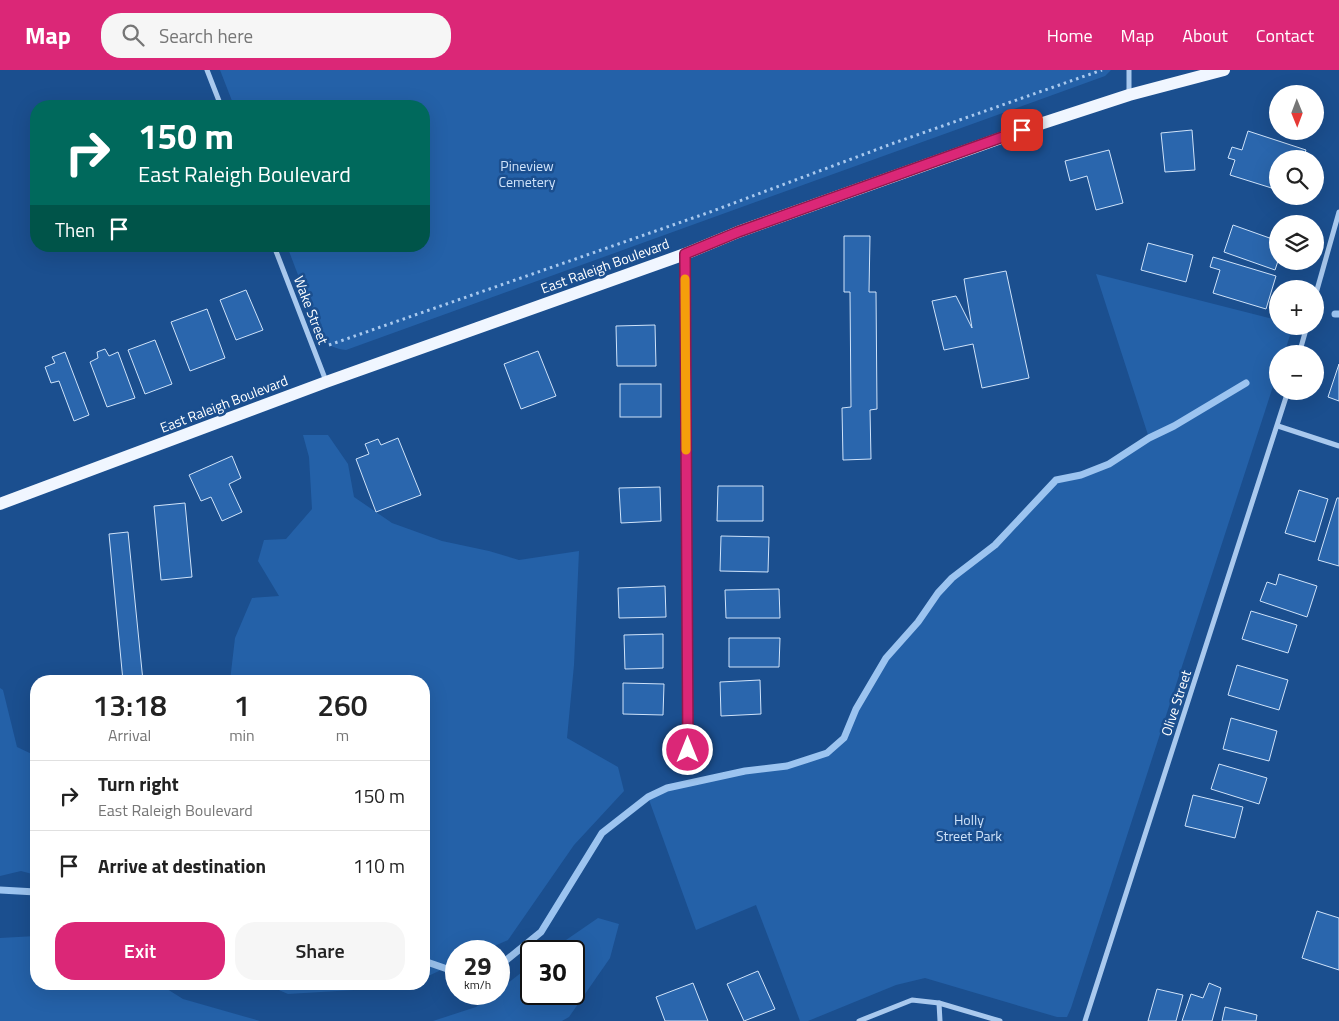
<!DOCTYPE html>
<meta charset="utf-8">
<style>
:root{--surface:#fff;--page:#f6f6f6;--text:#222;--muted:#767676;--line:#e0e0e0;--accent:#db2777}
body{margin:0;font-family:"Titillium Web",sans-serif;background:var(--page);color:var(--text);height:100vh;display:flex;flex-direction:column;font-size:19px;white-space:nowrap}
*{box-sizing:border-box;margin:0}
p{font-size:16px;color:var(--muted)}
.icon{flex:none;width:28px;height:28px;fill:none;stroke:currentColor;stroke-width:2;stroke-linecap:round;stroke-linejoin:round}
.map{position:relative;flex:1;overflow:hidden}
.side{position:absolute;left:30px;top:605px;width:400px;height:315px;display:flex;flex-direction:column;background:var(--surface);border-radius:20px;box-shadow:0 5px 20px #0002}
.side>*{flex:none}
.hud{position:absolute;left:30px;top:30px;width:400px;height:152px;border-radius:20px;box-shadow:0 5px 20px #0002;background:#00695c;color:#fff;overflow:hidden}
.needle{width:32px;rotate:179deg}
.controls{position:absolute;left:1269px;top:15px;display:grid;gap:10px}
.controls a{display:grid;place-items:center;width:55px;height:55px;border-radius:50%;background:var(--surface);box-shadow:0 5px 20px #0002;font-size:25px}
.speed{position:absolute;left:445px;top:870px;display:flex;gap:10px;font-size:25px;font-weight:700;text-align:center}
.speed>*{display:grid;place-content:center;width:65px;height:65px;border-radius:50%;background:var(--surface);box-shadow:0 5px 20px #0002;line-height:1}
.speed small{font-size:12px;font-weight:400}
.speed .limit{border:2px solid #111;border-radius:8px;background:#fff;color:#111}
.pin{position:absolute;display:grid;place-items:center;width:42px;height:42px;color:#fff;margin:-21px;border-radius:10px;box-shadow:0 2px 8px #0006}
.me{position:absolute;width:55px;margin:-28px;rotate:0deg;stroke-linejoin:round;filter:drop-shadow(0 0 4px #0008)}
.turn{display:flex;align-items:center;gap:18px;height:105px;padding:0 25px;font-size:22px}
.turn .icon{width:65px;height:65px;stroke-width:2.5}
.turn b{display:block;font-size:35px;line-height:42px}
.then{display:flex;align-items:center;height:48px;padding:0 25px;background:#0003;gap:10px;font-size:19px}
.eta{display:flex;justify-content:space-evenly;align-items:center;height:85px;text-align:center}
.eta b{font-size:30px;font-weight:600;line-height:35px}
.primary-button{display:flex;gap:10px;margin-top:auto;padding:10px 25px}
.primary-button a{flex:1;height:58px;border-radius:20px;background:var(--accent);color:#fff;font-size:20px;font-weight:600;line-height:58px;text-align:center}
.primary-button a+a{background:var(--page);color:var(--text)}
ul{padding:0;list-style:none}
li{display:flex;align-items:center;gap:15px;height:70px;padding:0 25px;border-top:1px solid var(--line)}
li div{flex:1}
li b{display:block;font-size:19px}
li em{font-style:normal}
header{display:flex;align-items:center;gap:30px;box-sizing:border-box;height:70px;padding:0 25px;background:var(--accent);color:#fff}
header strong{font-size:24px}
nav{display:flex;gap:28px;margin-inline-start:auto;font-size:18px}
.search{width:350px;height:45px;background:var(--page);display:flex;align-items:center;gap:12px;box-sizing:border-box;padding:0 18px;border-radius:20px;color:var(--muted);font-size:19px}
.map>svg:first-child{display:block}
.green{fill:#2461a8}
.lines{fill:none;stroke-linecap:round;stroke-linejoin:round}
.stream{stroke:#9cc4f0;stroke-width:7}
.building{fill:#2a66ad;stroke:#cfe3fa}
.path{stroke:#a9c9ee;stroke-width:3;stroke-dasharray:2.5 4;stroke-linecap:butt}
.street{stroke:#a9c9ee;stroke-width:5}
.primary{stroke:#f0f6ff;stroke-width:12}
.route-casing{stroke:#8e194d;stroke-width:12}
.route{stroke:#db2777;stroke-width:9}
.slow{stroke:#f59e0b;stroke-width:9}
.labels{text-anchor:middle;stroke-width:5;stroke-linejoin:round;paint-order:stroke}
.park-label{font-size:14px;fill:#cfe3fa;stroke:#1b4f8f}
.street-label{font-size:14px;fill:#fff;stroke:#1b4f8f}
</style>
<header>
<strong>Map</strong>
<div class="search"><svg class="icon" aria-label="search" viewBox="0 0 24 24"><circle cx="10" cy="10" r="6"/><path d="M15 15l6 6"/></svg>Search here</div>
<nav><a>Home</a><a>Map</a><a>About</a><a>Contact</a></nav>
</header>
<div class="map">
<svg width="1339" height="951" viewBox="0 0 1339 951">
<rect width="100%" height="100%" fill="#1b4f8f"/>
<g class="green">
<path d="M220 0H1111L1105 6 346 280C335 279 330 276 322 268L287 176H424V36H234Z"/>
<path d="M1096 204 1277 250 1278 256H1293L1284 284H1278L1277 304 1071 938 1067 947H1057L925 908 896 915 808 951H800L756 835 696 860 648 727 667 718 745 701 788 696 827 683 844 668 856 639 886 588 918 552 938 523 952 508 995 475 1056 410 1081 405 1109 394 1149 368Z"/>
<path d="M303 365H328L348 394 354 427 392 453 442 471 489 481 519 490 579 481 574 595 567 668 618 697 624 721 574 775 508 870 483 881H456V893L424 908V611H230L235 568 252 528 279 526 258 491 264 470 286 469 312 439 309 387Z"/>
<path d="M0 618 3 620 17 677 36 686V805L21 801 0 806Z"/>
<path d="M598 848 619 854 610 888 569 947 562 951H433L476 937 494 924H499V920L531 895V924H574V881H550Z"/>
<path d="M36 866V914H159L183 929 260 951H0V868Z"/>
<path d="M265 914H410L403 917 288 924Z"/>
</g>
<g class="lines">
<g class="stream">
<path d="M1335 244H1339"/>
<path d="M0 820 36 822"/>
<path d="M424 891 456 902"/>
<path d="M499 896 541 862 602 763 648 727 667 718 745 701 787 696 827 683 844 668 856 639 886 588 918 552 938 523 952 508 995 475 1056 410 1081 405 1109 394 1149 368 1174 356 1246 313"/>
</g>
</g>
<g class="building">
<path d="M1192 60 1195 100 1165 102 1161 63Z"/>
<path d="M1248 61 1306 80 1303 89H1278V120L1230 105 1235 90 1228 88 1232 77 1242 80Z"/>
<path d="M1109 80 1123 133 1096 140 1087 106 1070 111 1065 91Z"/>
<path d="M1233 155 1278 171V191L1275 200 1224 182Z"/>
<path d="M844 166H870L869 222H876L877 339 870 340 871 389 843 390 842 338 851 337 850 222H844Z"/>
<path d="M1148 173 1193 185 1186 212 1141 200Z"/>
<path d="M1213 187 1276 206 1266 239 1213 223 1220 200 1210 197Z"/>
<path d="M1006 201 1029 308 982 318 973 274 944 280 932 231 956 226 972 258 964 209Z"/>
<path d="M246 220 263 260 236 270 220 230Z"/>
<path d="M207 239 225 288 190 301 171 252Z"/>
<path d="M655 255 656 296H617L616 256Z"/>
<path d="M155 270 172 314 145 324 128 280Z"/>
<path d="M105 279 109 286 118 282 135 328 107 337 90 292 98 288 97 282Z"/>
<path d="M538 281 556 326 521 339 504 294Z"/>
<path d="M65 282 89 345 74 351 59 311 51 313 45 297 55 293 52 287Z"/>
<path d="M1339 294V331L1328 327Z"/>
<rect x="620" y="314" width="41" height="33"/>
<path d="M398 368 421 425 376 442 356 389 369 384 365 374 378 369 381 375Z"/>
<path d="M232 386 241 408 229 414 242 442 222 451 211 427 201 431 189 405Z"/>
<path d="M718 416H763V451H717Z"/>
<path d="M660 417 661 451 621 453 619 418Z"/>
<path d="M1299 420 1328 429 1315 472 1285 463Z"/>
<path d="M1337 428H1339V496L1318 490Z"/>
<path d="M185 433 192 507 161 510 154 436Z"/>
<path d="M128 462 143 611H123L109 464Z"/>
<path d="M721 466 769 467 768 502 720 501Z"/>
<path d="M1279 504 1317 516 1307 547 1260 531 1267 512 1276 515Z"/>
<path d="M665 516 666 547 619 548 618 518Z"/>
<path d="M779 519 780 548H726L725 520Z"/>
<path d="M1251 541 1297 555 1288 583 1242 569Z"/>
<path d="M663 564V598L625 599 624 565Z"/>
<path d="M729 568H780L779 597H729Z"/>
<path d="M1237 595 1288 610 1279 640 1228 625Z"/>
<path d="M760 610 761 644 721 646 720 612Z"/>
<path d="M623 613 664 614 663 645 623 644Z"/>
<path d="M1231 648 1277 661 1269 691 1223 679Z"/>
<path d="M1219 694 1267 708 1259 734 1211 719Z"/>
<path d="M1193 725 1243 737 1235 768 1185 756Z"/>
<path d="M1317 841 1339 848V900L1302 888Z"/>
<path d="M758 901 775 939 744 951 727 914Z"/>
<path d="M693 913 708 951H665L656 927Z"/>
<path d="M1209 913 1221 918 1212 951H1182L1191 924 1203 928Z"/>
<path d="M1157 919 1183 925 1176 951H1148Z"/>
<path d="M1225 937 1257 945 1256 951H1222Z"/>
</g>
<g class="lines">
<path class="path" d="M329 275 710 142 894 73 1102 0"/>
<g class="street">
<path d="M207 0 221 36"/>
<path d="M1129 24V0"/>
<path d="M274 176 326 311"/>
<path d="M685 184 688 681"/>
<path d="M1315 227 1339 142"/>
<path d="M1299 284 1307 256"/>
<path d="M1278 356 1339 376"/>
<path d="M939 933 940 951"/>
<path d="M859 951 912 930 939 933 1000 951"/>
<path d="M1085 951 1288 321"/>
</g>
<path class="primary" d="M0 434 326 312 685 184 738 162 1040 54 1129 25 1224 0"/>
</g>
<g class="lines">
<g class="route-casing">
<path id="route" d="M688 680 685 184 738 162 1022 60"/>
</g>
<use href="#route" class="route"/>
<path class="slow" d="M685 209 686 380"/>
</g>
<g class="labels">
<g class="park-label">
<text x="527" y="101">Pineview<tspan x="527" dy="16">Cemetery</tspan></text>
<text x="969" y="755">Holly<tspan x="969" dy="16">Street Park</tspan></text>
</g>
<g class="street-label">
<text transform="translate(605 196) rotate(-20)" y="5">East Raleigh Boulevard</text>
<text transform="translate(311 240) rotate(69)" y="5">Wake Street</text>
<text transform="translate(224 334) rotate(-21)" y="5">East Raleigh Boulevard</text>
<text transform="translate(1176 633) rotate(-72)" y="5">Olive Street</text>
</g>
</g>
</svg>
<div class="controls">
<a><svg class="needle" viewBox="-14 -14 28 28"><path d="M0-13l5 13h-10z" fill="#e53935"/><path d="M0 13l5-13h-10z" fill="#767676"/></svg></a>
<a><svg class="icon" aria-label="search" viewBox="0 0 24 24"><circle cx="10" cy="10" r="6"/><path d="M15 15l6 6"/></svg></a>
<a><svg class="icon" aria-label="layers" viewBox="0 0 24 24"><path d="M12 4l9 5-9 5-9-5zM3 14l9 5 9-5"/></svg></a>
<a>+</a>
<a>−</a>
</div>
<div class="speed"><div>29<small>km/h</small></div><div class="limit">30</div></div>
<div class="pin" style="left:1022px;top:60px;background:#d93025"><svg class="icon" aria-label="arrive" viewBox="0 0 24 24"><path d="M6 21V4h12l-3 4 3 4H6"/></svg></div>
<svg class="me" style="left:688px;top:680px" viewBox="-20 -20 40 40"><circle r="17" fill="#db2777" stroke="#fff" stroke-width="3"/><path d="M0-11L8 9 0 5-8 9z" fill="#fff"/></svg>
<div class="hud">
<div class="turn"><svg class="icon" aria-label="right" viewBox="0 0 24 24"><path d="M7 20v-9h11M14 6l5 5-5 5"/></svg><div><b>150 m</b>East Raleigh Boulevard</div></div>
<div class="then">Then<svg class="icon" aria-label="arrive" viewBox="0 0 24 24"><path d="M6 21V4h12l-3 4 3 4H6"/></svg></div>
</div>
<section class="side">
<div class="eta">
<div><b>13:18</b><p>Arrival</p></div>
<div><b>1</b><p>min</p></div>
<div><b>260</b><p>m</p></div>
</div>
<ul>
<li><svg class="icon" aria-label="right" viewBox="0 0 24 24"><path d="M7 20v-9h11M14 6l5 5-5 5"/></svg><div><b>Turn right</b><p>East Raleigh Boulevard</p></div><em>150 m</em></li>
<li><svg class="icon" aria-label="arrive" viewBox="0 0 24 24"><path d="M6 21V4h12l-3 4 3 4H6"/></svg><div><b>Arrive at destination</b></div><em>110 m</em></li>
</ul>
<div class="primary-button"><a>Exit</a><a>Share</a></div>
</section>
</div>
